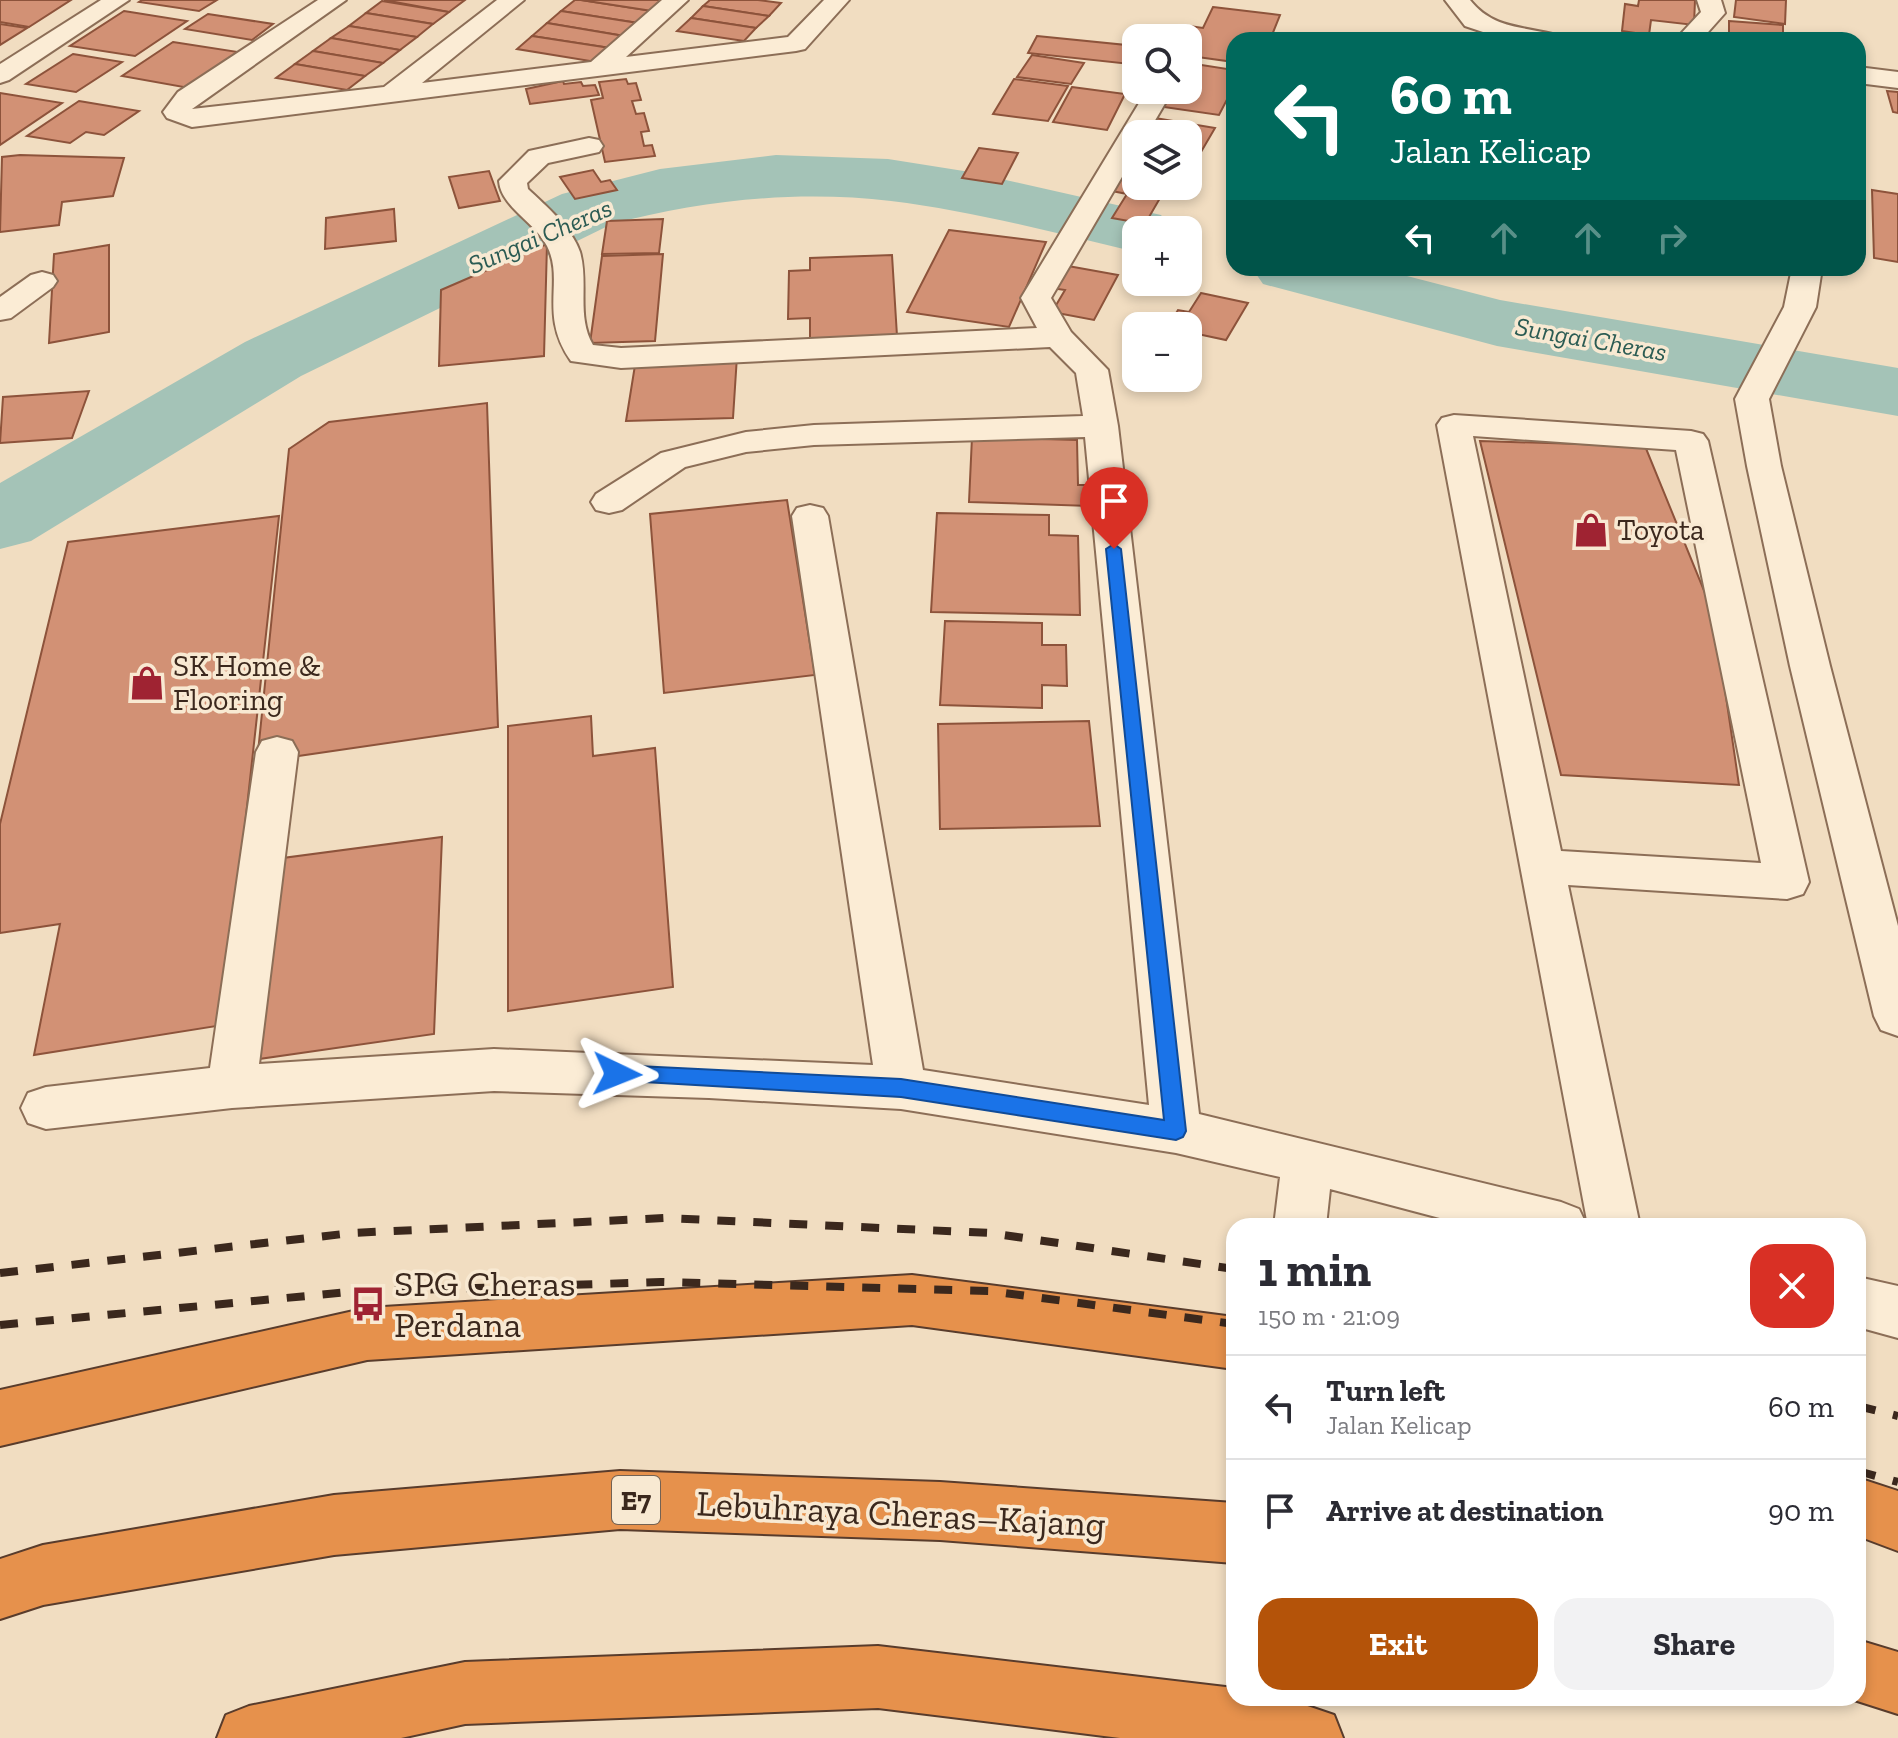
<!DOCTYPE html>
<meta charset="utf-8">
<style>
:root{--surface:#fff;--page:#f2f2f3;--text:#2b2b33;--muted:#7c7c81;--line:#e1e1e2;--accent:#b45309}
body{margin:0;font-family:"Zilla Slab",serif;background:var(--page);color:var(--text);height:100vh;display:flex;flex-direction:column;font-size:30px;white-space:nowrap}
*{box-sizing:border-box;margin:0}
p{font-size:26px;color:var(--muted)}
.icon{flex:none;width:44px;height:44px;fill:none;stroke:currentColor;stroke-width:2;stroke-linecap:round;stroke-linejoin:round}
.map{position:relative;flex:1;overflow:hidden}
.details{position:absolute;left:1226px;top:1218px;width:640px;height:488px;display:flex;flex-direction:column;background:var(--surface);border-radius:24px;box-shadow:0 4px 12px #0003}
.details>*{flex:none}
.hud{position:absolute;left:1226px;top:32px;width:640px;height:244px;border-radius:24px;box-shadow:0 4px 12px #0003;background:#00695c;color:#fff;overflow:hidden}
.buttons{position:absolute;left:1122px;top:24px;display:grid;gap:16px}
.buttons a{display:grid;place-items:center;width:80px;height:80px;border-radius:16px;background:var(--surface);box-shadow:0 4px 12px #0003;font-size:40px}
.pin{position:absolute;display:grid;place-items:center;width:68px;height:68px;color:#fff;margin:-82px -34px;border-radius:50% 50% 50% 0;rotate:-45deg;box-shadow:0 0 8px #0007}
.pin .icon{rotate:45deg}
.me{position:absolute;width:88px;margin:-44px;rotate:92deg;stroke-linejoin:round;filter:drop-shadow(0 0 6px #0008)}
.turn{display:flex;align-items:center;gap:28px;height:168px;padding:0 32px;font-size:36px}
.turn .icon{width:104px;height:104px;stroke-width:2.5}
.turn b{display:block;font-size:56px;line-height:68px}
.lanes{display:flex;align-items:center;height:76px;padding:0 32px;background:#0003;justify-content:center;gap:40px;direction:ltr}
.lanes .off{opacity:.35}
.round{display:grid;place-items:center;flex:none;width:84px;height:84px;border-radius:24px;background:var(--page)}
.summary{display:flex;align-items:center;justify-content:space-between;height:136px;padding:0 32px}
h1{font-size:48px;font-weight:700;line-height:60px}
.button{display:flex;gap:16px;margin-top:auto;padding:16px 32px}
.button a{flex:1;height:92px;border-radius:24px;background:var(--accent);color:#fff;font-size:32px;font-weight:700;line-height:92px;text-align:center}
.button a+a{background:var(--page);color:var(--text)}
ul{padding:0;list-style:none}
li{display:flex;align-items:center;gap:24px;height:104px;padding:0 32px;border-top:2px solid var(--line)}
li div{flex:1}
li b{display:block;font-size:30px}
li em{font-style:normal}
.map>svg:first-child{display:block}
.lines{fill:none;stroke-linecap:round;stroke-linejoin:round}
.river{fill:#a4c3b7;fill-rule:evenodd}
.building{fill:#d29175;stroke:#8d533b;stroke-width:2}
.minor-casing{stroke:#8c6e57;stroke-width:4}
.highway-casing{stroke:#593c2c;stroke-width:4}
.minor{fill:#fbecd5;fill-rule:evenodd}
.highway{fill:#e6914c;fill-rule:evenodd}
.rail{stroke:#3b281d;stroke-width:8;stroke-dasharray:18 18;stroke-linecap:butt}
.route{fill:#1a73e8;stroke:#114b97;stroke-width:2}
.labels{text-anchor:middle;stroke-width:7;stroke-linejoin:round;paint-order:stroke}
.far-water-label{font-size:26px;font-style:italic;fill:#2b5b53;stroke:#f8e9d2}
.shield{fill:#f8e9d2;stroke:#746253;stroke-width:2}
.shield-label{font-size:28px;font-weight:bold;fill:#3b281d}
.poi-label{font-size:30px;fill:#3b281d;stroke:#f8e9d2;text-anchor:start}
.near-poi-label{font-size:36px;fill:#3b281d;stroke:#f8e9d2;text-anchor:start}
.near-street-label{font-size:36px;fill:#3b281d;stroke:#f8e9d2}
</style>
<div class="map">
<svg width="1898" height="1738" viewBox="0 0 1898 1738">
<rect width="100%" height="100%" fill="#f1ddc1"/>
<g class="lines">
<g class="river">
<path d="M776 155 888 159 970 172 1161 215 1172 230H1136V252C1055 233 973 211 891 201 798 190 702 200 612 224L301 376 31 541 0 549V483L245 342 562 194 660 169Z"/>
<path d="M1252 268H1376L1500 300 1898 368V416L1497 346 1263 284Z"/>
</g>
</g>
<g class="building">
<path d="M0 0H71L29 27 0 22Z"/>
<path d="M142 0H217L199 11 139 2Z"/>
<path d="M384 0H465L449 12Z"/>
<path d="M575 0H581L652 11 638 23 561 11Z"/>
<path d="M581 0H663L652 11Z"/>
<path d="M710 0H758L781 3 769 16 703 6Z"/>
<path d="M1639 0H1695L1694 25 1651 20 1649 35 1622 31 1625 4 1638 6Z"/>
<path d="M1736 0H1786L1785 24 1734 17Z"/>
<path d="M382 1 449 12 433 24 366 13Z"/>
<path d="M703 6 769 16 756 28 691 18Z"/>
<path d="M1213 7 1280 15 1270 40H1234V62L1190 56 1194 48 1188 47V38H1177L1183 25 1203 28Z"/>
<path d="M124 11 187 21 135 56 70 46Z"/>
<path d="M561 11 638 23 624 36 547 23Z"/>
<path d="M366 13 433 24 417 37 349 26Z"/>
<path d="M208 14 273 24 252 40 185 29Z"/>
<path d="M691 18 756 28 744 41 677 31Z"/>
<path d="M1729 21 1783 25V40L1729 37Z"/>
<path d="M547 23 624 36 610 48 532 36Z"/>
<path d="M0 24 27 28 0 45Z"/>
<path d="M349 26 417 37 400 50 331 38Z"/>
<path d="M532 36 610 48 596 62 517 49Z"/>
<path d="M1037 36 1136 46V50L1130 64 1028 53Z"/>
<path d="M331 38 400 50 383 63 313 51Z"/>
<path d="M173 42 238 52 189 88 122 76Z"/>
<path d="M313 51 383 63 365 76 295 64Z"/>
<path d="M73 54 122 62 76 92 26 84Z"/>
<path d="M1032 55 1084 63 1071 84 1017 77Z"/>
<path d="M295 64 365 76 347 90 276 78Z"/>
<path d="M1195 64 1234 70V86L1219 115 1157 106 1166 90H1188V69H1192Z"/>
<path d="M626 79 628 84 636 83 641 100 632 101 636 114 644 113 649 131 641 132 644 146 652 145 655 156 605 162 591 100 603 98 599 82Z"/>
<path d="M1014 79 1068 86 1048 121 993 114Z"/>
<path d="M563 81 564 84 581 82 583 86 595 85 599 95 530 104 526 89Z"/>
<path d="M1072 87 1125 94 1107 130 1053 122Z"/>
<path d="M1887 91 1898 92V113L1893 112Z"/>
<path d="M0 93 62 103 0 145Z"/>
<path d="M79 101 139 111 104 135 86 132 70 143 27 136Z"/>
<path d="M1149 117 1215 128 1201 152 1188 150V134H1138Z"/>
<path d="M979 148 1018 153 1002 184 962 178Z"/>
<path d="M1136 151V186H1167L1145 224 1112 218 1127 194 1102 189Z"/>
<path d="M20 155 124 158 113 196 62 202 59 225 0 232 2 157Z"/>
<path d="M593 170 601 182 610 180 617 190 575 199 560 177Z"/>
<path d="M489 171 500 201 459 208 449 177Z"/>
<path d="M1872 190 1898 194V262L1874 258Z"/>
<path d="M394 209 396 241 325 249 326 218Z"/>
<path d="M663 219 659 253 602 254 607 221Z"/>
<path d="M949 230 1046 242 1009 327 907 312Z"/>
<path d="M547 244 544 356 439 366 441 290Z"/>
<path d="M109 245V332L49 343 54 254Z"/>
<path d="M663 254 655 341 590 343 602 256Z"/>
<path d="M892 255 897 336 810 339V318L788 319 789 271 810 270V258Z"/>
<path d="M1057 264 1118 275 1094 320 1052 312 1065 290 1044 287Z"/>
<path d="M1201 293 1248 303 1226 340 1188 332V326H1168L1178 310 1189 312Z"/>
<path d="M737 356 733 418 626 421 636 359Z"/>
<path d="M89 391 72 438 0 443 3 397Z"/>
<path d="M487 403 498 727 257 762 289 449 329 422Z"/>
<path d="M972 437 1077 440 1078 485H1089L1090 506 969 502Z"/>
<path d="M1480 441 1645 446 1714 615 1739 785 1561 775Z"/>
<path d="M787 500 815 675 664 693 650 514Z"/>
<path d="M937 513 1049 515V535L1078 536 1080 615 931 612Z"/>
<path d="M279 516 223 1025 34 1055 60 924 0 933V824L68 542Z"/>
<path d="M945 621 1042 623V645H1066L1067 686 1042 685V708L940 705Z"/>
<path d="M591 716 593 756 655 748 673 987 508 1011V726Z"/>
<path d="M1089 721 1100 826 940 829 938 724Z"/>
<path d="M442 837 434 1034 259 1059 283 858Z"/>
</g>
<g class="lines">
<g class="minor-casing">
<g id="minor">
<path d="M101 0H129L9 80 0 83V64Z"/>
<path d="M318 0H346L192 109 384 87 497 0H524L422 83 591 62 662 0H688L626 57 788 37 824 0H849L805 49 796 51 192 127 167 118 163 112 178 92Z"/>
<path d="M1445 0H1470C1493 29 1522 26 1556 35L1559 40H1507L1465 26Z"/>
<path d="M1697 0H1721L1725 13 1701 40H1675L1701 12Z"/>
<path d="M1858 67 1898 72V88L1858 83Z"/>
<path d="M1147 90H1173L1147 134H1136V153L1051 298 1071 332 1108 370 1118 426 1199 1114 1561 1202 1579 1209 1587 1226H1470L1330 1189 1326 1226H1274L1280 1177 1176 1153 901 1109 709 1098 494 1091 232 1108 46 1129 28 1123 21 1108 28 1093 46 1087 210 1068 256 752 262 741 277 737 292 741 298 752 259 1064 494 1049 873 1065 792 516 797 508 810 505 823 508 828 516 923 1070 1149 1105 1085 437 814 445 746 452 685 467 622 510 609 513 596 510 591 502 596 494 661 453 746 432 814 425 1083 416 1076 373 1050 347 621 368 571 361C538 314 565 281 547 246 535 222 501 207 499 181L529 151 589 138 599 140 603 146 599 152 548 163 527 183 528 189C546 206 572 228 580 252 589 283 576 316 593 345L621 348 1037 328 1021 298Z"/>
<path d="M1792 268H1822L1816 307 1769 399 1781 466 1830 666 1898 926V1036L1881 1030 1874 1016 1790 666 1747 466 1735 399 1784 307Z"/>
<path d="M42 272 53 275 57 281 53 287 11 318 0 320V297L31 275Z"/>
<path d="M1454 415 1691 431 1703 434 1708 441 1809 882 1803 894 1787 899 1568 885 1640 1226H1588L1437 425 1442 418ZM1473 436 1676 450 1761 863 1561 851Z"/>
<path d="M1858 1277 1898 1286V1338L1858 1327Z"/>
</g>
</g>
<g class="highway-casing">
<g id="highway">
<path d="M912 1275 1234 1317V1369L912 1325 367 1360 0 1446V1390L367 1308Z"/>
<path d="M620 1471 940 1482 1234 1503V1563L940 1540 620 1529 334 1555 43 1605 0 1619V1559L43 1545 334 1495Z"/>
<path d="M1858 1478 1898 1491V1551L1858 1536Z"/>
<path d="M1858 1640 1898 1652V1714L1848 1698H1858Z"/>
<path d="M878 1646 1234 1688V1698H1284L1334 1715 1343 1738H1120L878 1708 465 1724 401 1738H217L226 1715 249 1706 465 1662Z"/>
</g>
</g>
<use href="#minor" class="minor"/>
<use href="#highway" class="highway"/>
<g class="rail">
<path d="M0 1273 352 1233 665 1218 990 1233 1234 1269"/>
<path d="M0 1325 349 1292 661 1282 990 1291 1234 1324"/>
<path d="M1858 1406 1898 1416"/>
<path d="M1858 1471 1898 1482"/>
</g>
</g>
<path class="route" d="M1114 544 1121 549 1186 1131 1183 1137 1176 1140 901 1097 610 1080 607 1074 610 1068 617 1065 901 1079 1164 1120 1106 549Z"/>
<defs>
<g id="shop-bare" transform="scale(2.76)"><path d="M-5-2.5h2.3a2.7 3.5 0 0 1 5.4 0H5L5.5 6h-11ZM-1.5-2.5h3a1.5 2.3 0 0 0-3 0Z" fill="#9f2332" stroke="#f8e9d2" stroke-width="2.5" paint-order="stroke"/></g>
<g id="bus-bare" transform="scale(2.76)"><path d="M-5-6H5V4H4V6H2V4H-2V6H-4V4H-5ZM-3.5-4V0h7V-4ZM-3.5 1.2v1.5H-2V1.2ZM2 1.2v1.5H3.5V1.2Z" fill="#9f2332" stroke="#f8e9d2" stroke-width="2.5" paint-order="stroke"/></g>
</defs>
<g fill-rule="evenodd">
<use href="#shop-bare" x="1591" y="530"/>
<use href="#shop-bare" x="147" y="683"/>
<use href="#bus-bare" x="368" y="1304"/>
</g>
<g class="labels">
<g class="far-water-label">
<text transform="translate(540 236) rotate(-23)" y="9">Sungai Cheras</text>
<text transform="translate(1591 339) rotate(10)" y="9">Sungai Cheras</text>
</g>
<rect class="shield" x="612" y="1476" width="48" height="48" rx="6"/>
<g class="shield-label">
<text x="636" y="1510">E7</text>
</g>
<g class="poi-label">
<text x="1617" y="540">Toyota</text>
<text x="173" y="676">SK Home &amp;<tspan x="173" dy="34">Flooring</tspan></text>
</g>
<g class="near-poi-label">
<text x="394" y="1296">SPG Cheras<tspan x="394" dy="41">Perdana</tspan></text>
</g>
<g class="near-street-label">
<text transform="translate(901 1513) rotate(3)" y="13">Lebuhraya Cheras–Kajang</text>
</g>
</g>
</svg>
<div class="buttons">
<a><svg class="icon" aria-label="search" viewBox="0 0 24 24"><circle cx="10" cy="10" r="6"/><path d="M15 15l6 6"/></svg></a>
<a><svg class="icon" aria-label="layers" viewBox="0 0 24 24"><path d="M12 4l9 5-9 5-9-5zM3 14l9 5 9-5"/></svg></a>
<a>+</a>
<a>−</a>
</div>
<div class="pin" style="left:1114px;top:549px;background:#d93025"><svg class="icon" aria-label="arrive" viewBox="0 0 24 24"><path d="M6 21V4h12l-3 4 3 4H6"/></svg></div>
<svg class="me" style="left:617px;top:1074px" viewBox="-20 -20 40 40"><path d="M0-17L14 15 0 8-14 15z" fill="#1a73e8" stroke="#fff" stroke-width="4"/></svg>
<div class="hud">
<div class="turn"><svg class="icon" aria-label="left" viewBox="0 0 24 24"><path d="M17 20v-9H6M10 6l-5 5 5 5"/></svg><div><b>60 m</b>Jalan Kelicap</div></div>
<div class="lanes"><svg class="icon" aria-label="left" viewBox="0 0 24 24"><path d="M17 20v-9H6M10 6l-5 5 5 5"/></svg><svg class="icon off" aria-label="ahead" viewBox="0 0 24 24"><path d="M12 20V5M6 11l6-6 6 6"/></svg><svg class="icon off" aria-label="ahead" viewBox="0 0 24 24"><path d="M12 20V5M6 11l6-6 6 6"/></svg><svg class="icon off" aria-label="right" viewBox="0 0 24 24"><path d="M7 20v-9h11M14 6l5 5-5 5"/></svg></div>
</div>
<section class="details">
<div class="summary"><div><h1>1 min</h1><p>150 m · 21:09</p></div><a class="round" style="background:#d93025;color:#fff"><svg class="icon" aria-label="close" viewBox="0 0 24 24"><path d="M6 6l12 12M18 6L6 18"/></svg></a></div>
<ul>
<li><svg class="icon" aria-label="left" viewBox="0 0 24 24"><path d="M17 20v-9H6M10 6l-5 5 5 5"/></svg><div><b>Turn left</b><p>Jalan Kelicap</p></div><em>60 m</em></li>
<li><svg class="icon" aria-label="arrive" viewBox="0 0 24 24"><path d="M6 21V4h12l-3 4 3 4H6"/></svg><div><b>Arrive at destination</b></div><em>90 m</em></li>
</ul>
<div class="button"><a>Exit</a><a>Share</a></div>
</section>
</div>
